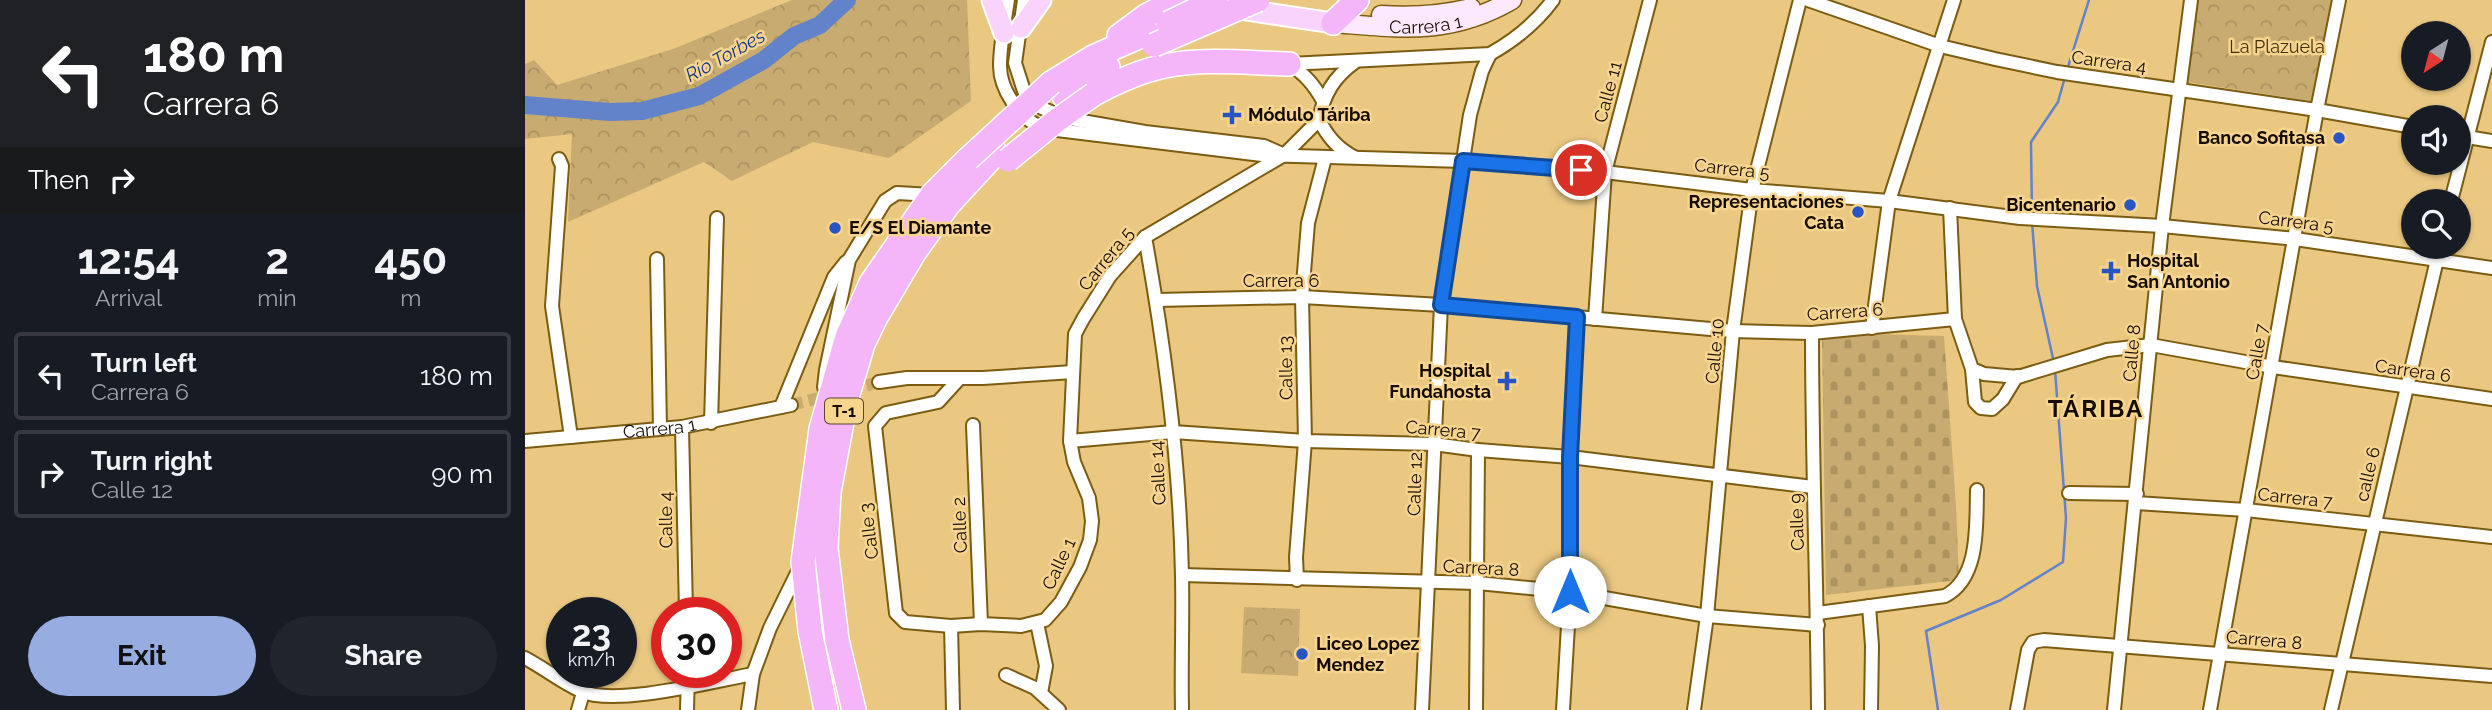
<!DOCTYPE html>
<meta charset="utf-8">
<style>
:root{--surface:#171b24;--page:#20242c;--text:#f1f3f6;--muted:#9ea1a6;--line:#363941;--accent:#97ace0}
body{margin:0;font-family:Raleway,sans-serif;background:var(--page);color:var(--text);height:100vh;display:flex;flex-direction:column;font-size:26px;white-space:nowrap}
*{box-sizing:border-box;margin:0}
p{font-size:23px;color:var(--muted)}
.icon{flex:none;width:38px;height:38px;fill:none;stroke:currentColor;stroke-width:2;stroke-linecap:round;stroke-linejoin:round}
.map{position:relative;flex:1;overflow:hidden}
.details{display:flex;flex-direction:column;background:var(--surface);width:525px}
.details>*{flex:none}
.banner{background:#202124;color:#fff;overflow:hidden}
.needle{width:46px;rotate:216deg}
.fabs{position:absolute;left:1876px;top:21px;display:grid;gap:14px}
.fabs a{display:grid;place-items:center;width:70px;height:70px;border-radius:50%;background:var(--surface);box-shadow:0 2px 5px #0004;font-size:35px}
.speed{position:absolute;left:21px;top:597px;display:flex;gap:14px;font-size:35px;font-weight:700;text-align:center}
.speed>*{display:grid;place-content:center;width:91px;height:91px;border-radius:50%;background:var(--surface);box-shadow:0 2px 5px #0004;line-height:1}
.speed small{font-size:18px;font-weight:400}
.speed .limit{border:10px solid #d22;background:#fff;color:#111}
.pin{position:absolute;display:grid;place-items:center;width:60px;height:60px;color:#fff;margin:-30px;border:4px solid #fff;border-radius:50%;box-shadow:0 2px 7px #0007}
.me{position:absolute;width:77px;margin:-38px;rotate:0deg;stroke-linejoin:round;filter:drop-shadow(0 0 5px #0008)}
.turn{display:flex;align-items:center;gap:24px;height:147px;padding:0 28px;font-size:32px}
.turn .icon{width:91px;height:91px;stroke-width:2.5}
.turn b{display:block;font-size:49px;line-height:60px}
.then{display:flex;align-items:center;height:66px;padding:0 28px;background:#0003;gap:14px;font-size:26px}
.eta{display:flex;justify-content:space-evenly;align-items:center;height:119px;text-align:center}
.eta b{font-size:42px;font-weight:700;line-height:49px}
.cta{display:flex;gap:14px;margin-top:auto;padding:14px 28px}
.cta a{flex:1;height:80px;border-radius:42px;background:var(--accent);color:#111;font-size:28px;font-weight:700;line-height:80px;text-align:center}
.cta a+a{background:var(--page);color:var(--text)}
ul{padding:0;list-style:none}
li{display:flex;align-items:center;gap:21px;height:88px;margin:0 14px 10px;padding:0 14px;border:4px solid var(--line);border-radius:7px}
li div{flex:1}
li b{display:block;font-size:26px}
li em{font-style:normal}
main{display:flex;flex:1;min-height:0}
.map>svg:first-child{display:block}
.forest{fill:url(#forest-crowns)}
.cemetery{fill:url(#cemetery-stones)}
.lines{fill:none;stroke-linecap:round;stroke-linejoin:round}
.stream{stroke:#6283c9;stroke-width:2.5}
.river{stroke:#6283c9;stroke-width:18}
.street-tunnel{stroke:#caac6e;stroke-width:12;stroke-dasharray:12 6;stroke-linecap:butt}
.street-casing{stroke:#7b5c10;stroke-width:16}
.secondary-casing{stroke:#7b5c10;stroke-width:21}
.primary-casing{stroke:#fff;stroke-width:23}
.highway-casing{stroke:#fff;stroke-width:26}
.street{stroke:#fff;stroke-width:12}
.secondary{stroke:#fce9fd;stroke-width:18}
.primary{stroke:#f9d3fb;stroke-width:19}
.highway{stroke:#f5b5f9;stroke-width:23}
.highway-bridge-casing{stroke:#fff;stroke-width:26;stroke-linecap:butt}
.highway-bridge{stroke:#f5b5f9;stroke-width:23}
.route-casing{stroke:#114b97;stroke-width:18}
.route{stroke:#1a73e8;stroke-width:12}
.poi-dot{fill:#2955c4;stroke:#f7d58f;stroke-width:2.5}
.labels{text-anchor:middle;stroke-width:5;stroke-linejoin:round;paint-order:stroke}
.shield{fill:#f7d58f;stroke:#59482b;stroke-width:2}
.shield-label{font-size:16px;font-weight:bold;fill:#150b00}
.street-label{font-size:18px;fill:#150b00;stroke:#f7d58f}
.park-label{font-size:18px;fill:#41300b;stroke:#f7d58f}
.poi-label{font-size:18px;font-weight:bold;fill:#150b00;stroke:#f7d58f;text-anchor:start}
.water-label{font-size:19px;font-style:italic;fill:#193a8c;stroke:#f7d58f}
.district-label{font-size:24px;font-weight:bold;letter-spacing:2px;fill:#150b00;stroke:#f7d58f}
</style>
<main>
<section class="details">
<div class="banner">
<div class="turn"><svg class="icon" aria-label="left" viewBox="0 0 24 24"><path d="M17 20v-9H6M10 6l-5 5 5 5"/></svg><div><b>180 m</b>Carrera 6</div></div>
<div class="then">Then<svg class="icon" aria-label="right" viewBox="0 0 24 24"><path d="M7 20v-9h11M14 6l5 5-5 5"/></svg></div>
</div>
<div class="eta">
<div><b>12:54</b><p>Arrival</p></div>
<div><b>2</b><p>min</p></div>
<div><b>450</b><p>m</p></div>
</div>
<ul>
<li><svg class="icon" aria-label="left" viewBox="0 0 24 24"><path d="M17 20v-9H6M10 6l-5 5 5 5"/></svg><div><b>Turn left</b><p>Carrera 6</p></div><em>180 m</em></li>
<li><svg class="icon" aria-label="right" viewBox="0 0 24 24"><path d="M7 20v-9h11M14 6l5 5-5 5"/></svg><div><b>Turn right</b><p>Calle 12</p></div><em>90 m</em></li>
</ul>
<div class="cta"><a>Exit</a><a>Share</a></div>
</section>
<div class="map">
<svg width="1967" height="710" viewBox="0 0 1967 710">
<defs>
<pattern id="forest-crowns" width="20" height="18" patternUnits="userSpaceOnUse" patternTransform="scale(1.75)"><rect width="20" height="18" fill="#c8ab70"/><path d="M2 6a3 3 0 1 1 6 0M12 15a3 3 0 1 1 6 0" fill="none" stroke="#ab925f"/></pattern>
<pattern id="cemetery-stones" width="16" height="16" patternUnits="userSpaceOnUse" patternTransform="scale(1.75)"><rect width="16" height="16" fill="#c8ab70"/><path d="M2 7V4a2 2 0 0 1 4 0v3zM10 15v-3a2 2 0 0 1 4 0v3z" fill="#ab925f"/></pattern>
</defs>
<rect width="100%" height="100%" fill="#eac882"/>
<g class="forest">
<path d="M267 0H442L446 101 364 158 288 142 207 181 179 162 43 222 47 134 0 139V64L9 60 32 85 148 49Z"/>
<path d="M1673 0H1811L1792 102 1662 82Z"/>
<path d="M719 607 775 609 773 676 716 673Z"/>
</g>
<path class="cemetery" d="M1345 334 1419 336 1431 506 1434 580 1301 595 1297 335Z"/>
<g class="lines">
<g class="stream">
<path d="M1542 70 1564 0"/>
<path d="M1507 215 1506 142 1533 102 1540 77"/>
<path d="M1507 222 1512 286 1529 363"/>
<path d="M1413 710 1401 631 1476 600 1538 562 1541 518 1530 370"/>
</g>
<path class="river" d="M0 105 85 112 117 111 174 96 239 60 269 36 295 25 322 0"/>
<g class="street-tunnel">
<path d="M324 390 354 382"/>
<path d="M266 405 306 395"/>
</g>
<g class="street-casing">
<g id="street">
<path d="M483 0C480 21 475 44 475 66 475 89 494 118 516 127 521 129 527 129 532 130L737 155 938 161 1080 172 1227 190 1364 201 1495 218 1637 226 1770 239 1967 268"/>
<path d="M499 0 490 63 499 91 517 108 537 117 551 120 620 132 739 146 755 153"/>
<path d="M1283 0 1415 46 1470 59 1532 72 1792 110 1888 127"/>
<path d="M764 64 965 54C990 40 1011 23 1028 0"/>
<path d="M764 64C780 74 789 85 798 101"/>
<path d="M794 120C799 94 808 78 830 62"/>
<path d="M794 120C803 137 812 148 829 157"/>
<path d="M1936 136 1967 141"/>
<path d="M34 159 37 166 27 306 46 437"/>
<path d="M1926 201 1967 42"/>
<path d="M1425 208 1430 319 1447 369 1459 374 1493 377 1582 350 1626 345 1748 367 1967 399"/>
<path d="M620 237C640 348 655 463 657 576 658 621 656 665 657 710"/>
<path d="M132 259 135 429"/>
<path d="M631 300 777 297 916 305 1208 331 1287 333 1430 319"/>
<path d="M1070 319 1080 172 1125 0"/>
<path d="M1347 328 1364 201 1429 0"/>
<path d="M1287 333C1287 459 1292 584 1293 710"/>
<path d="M1447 369 1450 402 1456 408 1467 409 1478 399 1492 376"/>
<path d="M434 379 413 402 361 413 350 426 371 613 380 622 426 626 456 624 496 626 520 620 536 602 555 567 565 540 567 521 564 498 549 462 545 441 550 334 558 319 585 276 620 237 759 155 794 120"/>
<path d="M354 382 382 378H458L548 372"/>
<path d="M299 387 301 370 324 260 360 201 372 193 407 195"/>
<path d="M256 407 309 277 321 262"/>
<path d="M186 423 192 218"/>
<path d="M448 425 456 624"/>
<path d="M157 427 161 612"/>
<path id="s1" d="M0 441 157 427 266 405"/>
<path d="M545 441 648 432 780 441 909 444 953 450 1045 457 1288 487"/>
<path d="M1544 493 1612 494"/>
<path d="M1611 503 1721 510 1967 537"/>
<path d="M657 575 953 583 1045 592 1182 616 1293 625"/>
<path d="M772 580 771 557 780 441 777 297 783 223 800 158"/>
<path d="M1344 606 1347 646 1346 710"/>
<path d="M1293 613 1420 596C1455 578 1451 525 1452 490"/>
<path d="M512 623 521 666 516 693"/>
<path d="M426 626 428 710"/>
<path d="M0 658C19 668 36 682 56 691 89 707 190 681 228 674"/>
<path d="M481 675 510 688 534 710"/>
<path d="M53 710 58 693"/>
<path d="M162 710 163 672"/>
<path d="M223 710 228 674 245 628 276 565"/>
<path d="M897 710 916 305 945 115 957 71 965 54"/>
<path d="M951 710 953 450"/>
<path d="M1038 710 1045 592V457L1052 317"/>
<path d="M1169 710 1182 616 1208 331 1227 190 1275 0"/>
<path d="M1492 710 1503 650 1508 642 1519 640 1967 676"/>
<path d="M1589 710 1637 226 1666 0"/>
<path d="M1685 710 1792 110 1814 0"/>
<path d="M1806 710 1915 247"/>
</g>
</g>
<g class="secondary-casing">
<g id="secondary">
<path d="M856 15C886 17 917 15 946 8"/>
<path id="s2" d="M808 23C876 28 925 36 987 0"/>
</g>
</g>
<g class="primary-casing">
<g id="primary">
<path d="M467 0 479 33"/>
<path d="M655 0 808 23"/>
<path d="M496 28 516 0"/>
</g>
</g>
<g class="highway-casing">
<g id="highway">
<path d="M808 23 832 0"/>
<path d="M594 36 621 16 650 0"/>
<path d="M526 83 568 57 623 33"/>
<path d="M569 94C591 82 615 71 640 66 678 58 725 63 764 64"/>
<path d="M539 96 583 67"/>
<path d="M301 710 285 631 278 562 296 429 322 337 346 283 407 195 443 159"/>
<path d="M329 710 312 640 301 548 304 492 321 401 338 344 350 319 389 253 423 205 471 153"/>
</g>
</g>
<use href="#street" class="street"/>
<use href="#secondary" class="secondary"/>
<use href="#primary" class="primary"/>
<use href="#highway" class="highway"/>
<g class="highway-bridge-casing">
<g id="highway-bridge">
<path d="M643 23 691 0"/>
<path d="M629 45 733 0"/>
<path d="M443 159 526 83"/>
<path d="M483 160 531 121 569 94"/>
</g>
</g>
<use href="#highway-bridge" class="highway-bridge"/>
</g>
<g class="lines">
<g class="route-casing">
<path id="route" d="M1045 592V457L1052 317 916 305 938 161 1056 170"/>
</g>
<use href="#route" class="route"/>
</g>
<g class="poi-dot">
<path d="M703.5 104.5h7v7h7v7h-7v7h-7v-7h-7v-7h7z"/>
<circle cx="1814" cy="138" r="7"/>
<circle cx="1605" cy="205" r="7"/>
<circle cx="1333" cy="212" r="7"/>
<circle cx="310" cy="228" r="7"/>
<path d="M1582.5 260.5h7v7h7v7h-7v7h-7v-7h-7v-7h7z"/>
<path d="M978.5 370.5h7v7h7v7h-7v7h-7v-7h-7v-7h7z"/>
<circle cx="777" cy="654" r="7"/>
</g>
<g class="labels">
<rect class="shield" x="300" y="398.5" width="38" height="25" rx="5"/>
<g class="shield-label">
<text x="319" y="417">T-1</text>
</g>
<g class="street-label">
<text dy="6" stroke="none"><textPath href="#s2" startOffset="93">Carrera 1</textPath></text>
<text transform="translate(1584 62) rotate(8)" y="6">Carrera 4</text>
<text transform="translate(1083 92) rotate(-75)" y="6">Calle 11</text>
<text transform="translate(1207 169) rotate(6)" y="6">Carrera 5</text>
<text transform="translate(1771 222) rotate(7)" y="6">Carrera 5</text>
<text transform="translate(581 259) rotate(-51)" y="6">Carrera 5</text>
<text x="756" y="287">Carrera 6</text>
<text transform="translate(1320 312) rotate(-4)" y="6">Carrera 6</text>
<text transform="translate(1190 351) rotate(-85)" y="6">Calle 10</text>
<text transform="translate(1732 352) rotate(-80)" y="6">Calle 7</text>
<text transform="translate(1607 353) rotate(-85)" y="6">Calle 8</text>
<text transform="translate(761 368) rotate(-91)" y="6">Calle 13</text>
<text transform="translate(1888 371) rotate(8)" y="6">Carrera 6</text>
<text dy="6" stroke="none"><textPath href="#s1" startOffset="135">Carrera 1</textPath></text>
<text transform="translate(918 430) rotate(5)" y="6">Carrera 7</text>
<text transform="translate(633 473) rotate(-93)" y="6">Calle 14</text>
<text transform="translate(1843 474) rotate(-77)" y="6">calle 6</text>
<text transform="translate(890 484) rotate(-88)" y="6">Calle 12</text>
<text transform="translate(1770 498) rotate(6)" y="6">Carrera 7</text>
<text transform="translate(141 520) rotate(-91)" y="6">Calle 4</text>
<text transform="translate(1272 522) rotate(-92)" y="6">Calle 9</text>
<text transform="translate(435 525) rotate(-92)" y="6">Calle 2</text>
<text transform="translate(344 531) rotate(-97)" y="6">Calle 3</text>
<text transform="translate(534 564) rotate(-65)" y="6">Calle 1</text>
<text transform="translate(956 568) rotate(3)" y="6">Carrera 8</text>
<text transform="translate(1739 640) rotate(5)" y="6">Carrera 8</text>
</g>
<g class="park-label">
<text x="1752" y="53">La Plazuela</text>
</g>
<g class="poi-label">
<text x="723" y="121">Módulo Táriba</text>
<text x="1800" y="144" text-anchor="end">Banco Sofitasa</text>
<text x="1319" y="208" text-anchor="end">Representaciones<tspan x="1319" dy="21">Cata</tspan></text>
<text x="1591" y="211" text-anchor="end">Bicentenario</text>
<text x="324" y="234">E/S El Diamante</text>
<text x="1602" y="267">Hospital<tspan x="1602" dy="21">San Antonio</tspan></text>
<text x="966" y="377" text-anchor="end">Hospital<tspan x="966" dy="21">Fundahosta</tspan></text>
<text x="791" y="650">Liceo Lopez<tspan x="791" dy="21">Mendez</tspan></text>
</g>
<g class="water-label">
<text transform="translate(200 55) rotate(-29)" y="7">Río Torbes</text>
</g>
<g class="district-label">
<text x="1571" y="417">TÁRIBA</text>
</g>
</g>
</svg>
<div class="fabs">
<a><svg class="needle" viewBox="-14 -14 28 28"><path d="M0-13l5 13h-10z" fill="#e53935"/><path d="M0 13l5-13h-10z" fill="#9ea1a6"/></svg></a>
<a><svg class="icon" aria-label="sound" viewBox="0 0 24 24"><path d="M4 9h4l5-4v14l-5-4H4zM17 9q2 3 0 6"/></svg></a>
<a><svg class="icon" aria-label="search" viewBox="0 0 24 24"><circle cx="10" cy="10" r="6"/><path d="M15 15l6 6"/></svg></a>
</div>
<div class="speed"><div>23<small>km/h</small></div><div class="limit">30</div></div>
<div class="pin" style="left:1056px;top:170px;background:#d93025"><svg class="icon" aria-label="arrive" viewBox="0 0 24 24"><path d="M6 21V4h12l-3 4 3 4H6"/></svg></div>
<svg class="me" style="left:1045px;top:592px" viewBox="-20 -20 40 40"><circle r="19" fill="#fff"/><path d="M0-13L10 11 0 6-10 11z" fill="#1a73e8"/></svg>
</div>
</main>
